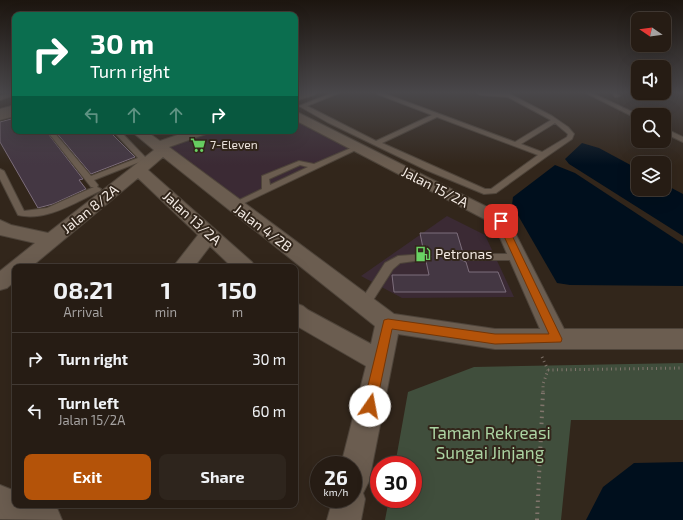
<!DOCTYPE html>
<style>
:root{--surface:#261c14;--page:#2e251d;--text:#f1f3f6;--muted:#a4a1a0;--line:#423a34;--accent:#b45309}
body{margin:0;font-family:"Exo 2",sans-serif;background:var(--page);color:var(--text);height:100vh;display:flex;flex-direction:column;font-size:15px;white-space:nowrap}
*{box-sizing:border-box;margin:0}
p{font-size:13px;color:var(--muted)}
.icon{flex:none;width:22px;height:22px;fill:none;stroke:currentColor;stroke-width:2;stroke-linecap:round;stroke-linejoin:round}
.map{position:relative;flex:1;overflow:hidden}
.sheet{position:absolute;left:12px;top:264px;width:286px;height:244px;display:flex;flex-direction:column;background:var(--surface);border-radius:8px;box-shadow:0 4px 16px #0002,0 0 0 1px var(--line)}
.sheet>*{flex:none}
.top-card{position:absolute;left:12px;top:12px;width:286px;height:122px;border-radius:8px;box-shadow:0 4px 16px #0002,0 0 0 1px var(--line);background:#0b6e4f;color:#fff;overflow:hidden}
.needle{width:26px;rotate:283deg}
.controls{position:absolute;left:631px;top:12px;display:grid;gap:8px}
.controls a{display:grid;place-items:center;width:40px;height:40px;border-radius:8px;background:var(--surface);box-shadow:0 4px 16px #0002,0 0 0 1px var(--line);font-size:20px}
.speed{position:absolute;left:310px;top:456px;display:flex;gap:8px;font-size:20px;font-weight:700;text-align:center}
.speed>*{display:grid;place-content:center;width:52px;height:52px;border-radius:50%;background:var(--surface);box-shadow:0 4px 16px #0002,0 0 0 1px var(--line);line-height:1}
.speed small{font-size:10px;font-weight:400}
.speed .limit{border:6px solid #d22;background:#fff;color:#111}
.pin{position:absolute;display:grid;place-items:center;width:34px;height:34px;color:#fff;margin:-17px;border-radius:8px;box-shadow:0 2px 6px #0006}
.me{position:absolute;width:44px;margin:-22px;rotate:12deg;stroke-linejoin:round;filter:drop-shadow(0 0 3px #0008)}
.turn{display:flex;align-items:center;gap:14px;height:84px;padding:0 12px;font-size:18px}
.turn .icon{width:52px;height:52px;stroke-width:2.5}
.turn b{display:block;font-size:28px;line-height:34px}
.lanes{display:flex;align-items:center;height:38px;padding:0 12px;background:#0003;justify-content:center;gap:20px;direction:ltr}
.lanes .off{opacity:.35}
.eta{display:flex;justify-content:space-evenly;align-items:center;height:68px;text-align:center}
.eta b{font-size:24px;font-weight:700;line-height:28px}
.action{display:flex;gap:8px;margin-top:auto;padding:8px 12px}
.action a{flex:1;height:46px;border-radius:8px;background:var(--accent);color:#fff;font-size:16px;font-weight:700;line-height:46px;text-align:center}
.action a+a{background:var(--page);color:var(--text)}
ul{padding:0;list-style:none}
li{display:flex;align-items:center;gap:12px;height:52px;padding:0 12px;border-top:1px solid var(--line)}
li div{flex:1}
li b{display:block;font-size:15px}
li em{font-style:normal}
.map>svg:first-child{display:block}
.commercial{fill:#3b2a34}
.green{fill:#404e3c}
.water{fill:#000f1d}
.building{fill:#443743;stroke:#7d6e7c}
.lines{fill:none;stroke-linecap:round;stroke-linejoin:round}
.lane-casing{stroke:#4e443a;stroke-width:2}
.street-casing{stroke:#4e443a;stroke-width:2}
.path-far1{stroke:#80756c;stroke-width:3;stroke-dasharray:1 3.5;stroke-linecap:butt}
.path{stroke:#80756c;stroke-width:4;stroke-dasharray:1.5 4.5;stroke-linecap:butt}
.lane{fill:#6b5d50;fill-rule:evenodd}
.street{fill:#6b5d50;fill-rule:evenodd}
.route{fill:#b45309;stroke:#753606}
.labels{text-anchor:middle;stroke-width:4;stroke-linejoin:round;paint-order:stroke}
.far-poi-label{font-size:12px;fill:#f3eae3;stroke:#32261b;text-anchor:start}
.street-label{font-size:14px;fill:#f3eae3;stroke:#32261b}
.poi-label{font-size:14px;fill:#f3eae3;stroke:#32261b;text-anchor:start}
.near-park-label{font-size:17px;fill:#acd4a2;stroke:#32261b}
</style>
<div class="map">
<svg width="683" height="520" viewBox="0 0 683 520">
<rect width="100%" height="100%" fill="#32261b"/>
<g class="commercial">
<path d="M295 117 353 147 236 201 162 147 207 131H295Z"/>
<path d="M447 216 485 235 514 297 402 298 361 276Z"/>
</g>
<path class="green" d="M683 363V420H571L561 520H385L389 499H413V465H395L408 392 474 367Z"/>
<g class="water">
<path d="M582 143 599 148 638 169V189H664V184L683 194V236L569 164 565 159Z"/>
<path d="M555 165 575 173 683 244V286L570 285 557 283 512 205 513 197Z"/>
<path d="M683 462V520H586L603 487 634 463Z"/>
</g>
<g class="building">
<path d="M15 118V131H46L83 179 79 180 86 189 53 204 38 208 0 142V122Z"/>
<path d="M55 131H109L135 157 91 174Z"/>
<path d="M420 233H457L463 253 458 258 466 262 469 272H498L506 292H394L392 275H429L426 261 430 260 431 256 429 254 424 253Z"/>
</g>
<g class="lines">
<g class="lane-casing">
<g id="lane">
<path d="M10 93H15V95L0 100V96Z"/>
<path d="M332 93H339L307 106 376 141 432 115 377 94V93H383L515 142 551 120 508 97 480 95 477 93H508L552 116 568 127 574 134 572 139 546 157 496 193 484 194 426 170 327 122 299 106ZM437 117 538 155 491 189H485L382 143ZM555 123 568 134 567 137 542 152 521 144Z"/>
<path d="M586 93H592L639 115 638 119Z"/>
<path d="M612 93H617L620 96 615 97Z"/>
<path d="M15 112V116L0 120V116Z"/>
<path d="M664 128 683 137V142L664 133Z"/>
<path d="M47 131H53L91 176 138 158 113 131H120L147 159 94 180 98 185 97 187 101 189 100 191C76 202 46 222 18 215L0 179V169L4 171 24 211 47 208 94 187H91Z"/>
<path d="M358 145 360 146V148L236 207H230L229 205 262 189V176L299 161 314 164ZM300 165 308 167 270 185 269 179Z"/>
<path d="M425 254 429 255 430 257 429 259 400 263 393 269 368 308 364 309 360 308 358 305 360 302 385 263 398 256Z"/>
<path d="M464 254H518L523 257 518 260H464L459 257Z"/>
</g>
</g>
<g class="street-casing">
<g id="street">
<path d="M300 93H316L314 95 295 101V94Z"/>
<path d="M15 105V113L0 117V109Z"/>
<path d="M295 111 507 217 564 329H683V349H495L398 334 369 481 363 493 365 499 361 520H327L333 499H353V465H341L366 366 295 325V303L303 306 308 310 371 344 375 326 163 157 148 170 252 262 255 267H232L210 246 194 267H173L198 235 138 178 31 267H15V281L7 288 0 290V271L35 243 0 235V220L11 225 48 233 154 150 131 131H146L160 141 189 131H208L206 134 169 147 394 314 495 329H540L494 224 295 120Z"/>
<path d="M0 485 15 491V505H50L57 508 62 520 0 519Z"/>
</g>
</g>
<g class="path-far1">
<path d="M542 357 548 370 543 384V393"/>
<path d="M548 370 683 368"/>
</g>
<path class="path" d="M537 520 543 392"/>
<use href="#lane" class="lane"/>
<use href="#street" class="street"/>
</g>
<linearGradient id="sky" x2="0" y2="1"><stop stop-color="#1c150f"/><stop offset="0.56" stop-color="#49474a"/><stop offset="1" stop-color="#49474a" stop-opacity="0"/></linearGradient>
<rect width="683" height="165" fill="url(#sky)"/>
<path class="route" d="M501 218 505 221 562 339 561 342 495 344 392 329 376 406 374 411 370 412 365 411 363 406 384 320 388 319 495 334H549L497 221Z"/>
<defs>
<g id="supermarket-bare" transform="scale(1.2)"><path d="M-6-5.5h2.5l.6 2H6L4.5 2H-2.5L-4.4-4H-6ZM-1.5 3.2a1.3 1.3 0 1 0 .1 0ZM3 3.2a1.3 1.3 0 1 0 .1 0Z" fill="#6ad364" stroke="#32261b" stroke-width="2.5" paint-order="stroke"/></g>
<g id="fuel-bare" transform="scale(1.2)"><path d="M-5.5-6h7V0h2V4h1.3V-2.5L3-4.5l.8-.8L6-3V5H2.5V1h-1V6h-7ZM-4.2-4.7v3.2H.2V-4.7Z" fill="#6ad364" stroke="#32261b" stroke-width="2.5" paint-order="stroke"/></g>
</defs>
<g fill-rule="evenodd">
<use href="#supermarket-bare" x="198" y="145"/>
<use href="#fuel-bare" x="423" y="254"/>
</g>
<g class="labels">
<g class="far-poi-label">
<text x="210" y="149">7-Eleven</text>
</g>
<g class="street-label">
<text transform="translate(435 187) rotate(27)" y="5">Jalan 15/2A</text>
<text transform="translate(90 209) rotate(-39)" y="5">Jalan 8/2A</text>
<text transform="translate(192 218) rotate(42)" y="5">Jalan 13/2A</text>
<text transform="translate(263 228) rotate(37)" y="5">Jalan 4/2B</text>
</g>
<g class="poi-label">
<text x="435" y="259">Petronas</text>
</g>
<g class="near-park-label">
<text x="490" y="439">Taman Rekreasi<tspan x="490" dy="20">Sungai Jinjang</tspan></text>
</g>
</g>
</svg>
<div class="controls">
<a><svg class="needle" viewBox="-14 -14 28 28"><path d="M0-13l5 13h-10z" fill="#e53935"/><path d="M0 13l5-13h-10z" fill="#a4a1a0"/></svg></a>
<a><svg class="icon" aria-label="sound" viewBox="0 0 24 24"><path d="M4 9h4l5-4v14l-5-4H4zM17 9q2 3 0 6"/></svg></a>
<a><svg class="icon" aria-label="search" viewBox="0 0 24 24"><circle cx="10" cy="10" r="6"/><path d="M15 15l6 6"/></svg></a>
<a><svg class="icon" aria-label="layers" viewBox="0 0 24 24"><path d="M12 4l9 5-9 5-9-5zM3 14l9 5 9-5"/></svg></a>
</div>
<div class="speed"><div>26<small>km/h</small></div><div class="limit">30</div></div>
<div class="pin" style="left:501px;top:221px;background:#d93025"><svg class="icon" aria-label="arrive" viewBox="0 0 24 24"><path d="M6 21V4h12l-3 4 3 4H6"/></svg></div>
<svg class="me" style="left:370px;top:406px" viewBox="-20 -20 40 40"><circle r="19" fill="#fff"/><path d="M0-13L10 11 0 6-10 11z" fill="#b45309"/></svg>
<div class="top-card">
<div class="turn"><svg class="icon" aria-label="right" viewBox="0 0 24 24"><path d="M7 20v-9h11M14 6l5 5-5 5"/></svg><div><b>30 m</b>Turn right</div></div>
<div class="lanes"><svg class="icon off" aria-label="left" viewBox="0 0 24 24"><path d="M17 20v-9H6M10 6l-5 5 5 5"/></svg><svg class="icon off" aria-label="ahead" viewBox="0 0 24 24"><path d="M12 20V5M6 11l6-6 6 6"/></svg><svg class="icon off" aria-label="ahead" viewBox="0 0 24 24"><path d="M12 20V5M6 11l6-6 6 6"/></svg><svg class="icon" aria-label="right" viewBox="0 0 24 24"><path d="M7 20v-9h11M14 6l5 5-5 5"/></svg></div>
</div>
<section class="sheet">
<div class="eta">
<div><b>08:21</b><p>Arrival</p></div>
<div><b>1</b><p>min</p></div>
<div><b>150</b><p>m</p></div>
</div>
<ul>
<li><svg class="icon" aria-label="right" viewBox="0 0 24 24"><path d="M7 20v-9h11M14 6l5 5-5 5"/></svg><div><b>Turn right</b></div><em>30 m</em></li>
<li><svg class="icon" aria-label="left" viewBox="0 0 24 24"><path d="M17 20v-9H6M10 6l-5 5 5 5"/></svg><div><b>Turn left</b><p>Jalan 15/2A</p></div><em>60 m</em></li>
</ul>
<div class="action"><a>Exit</a><a>Share</a></div>
</section>
</div>
